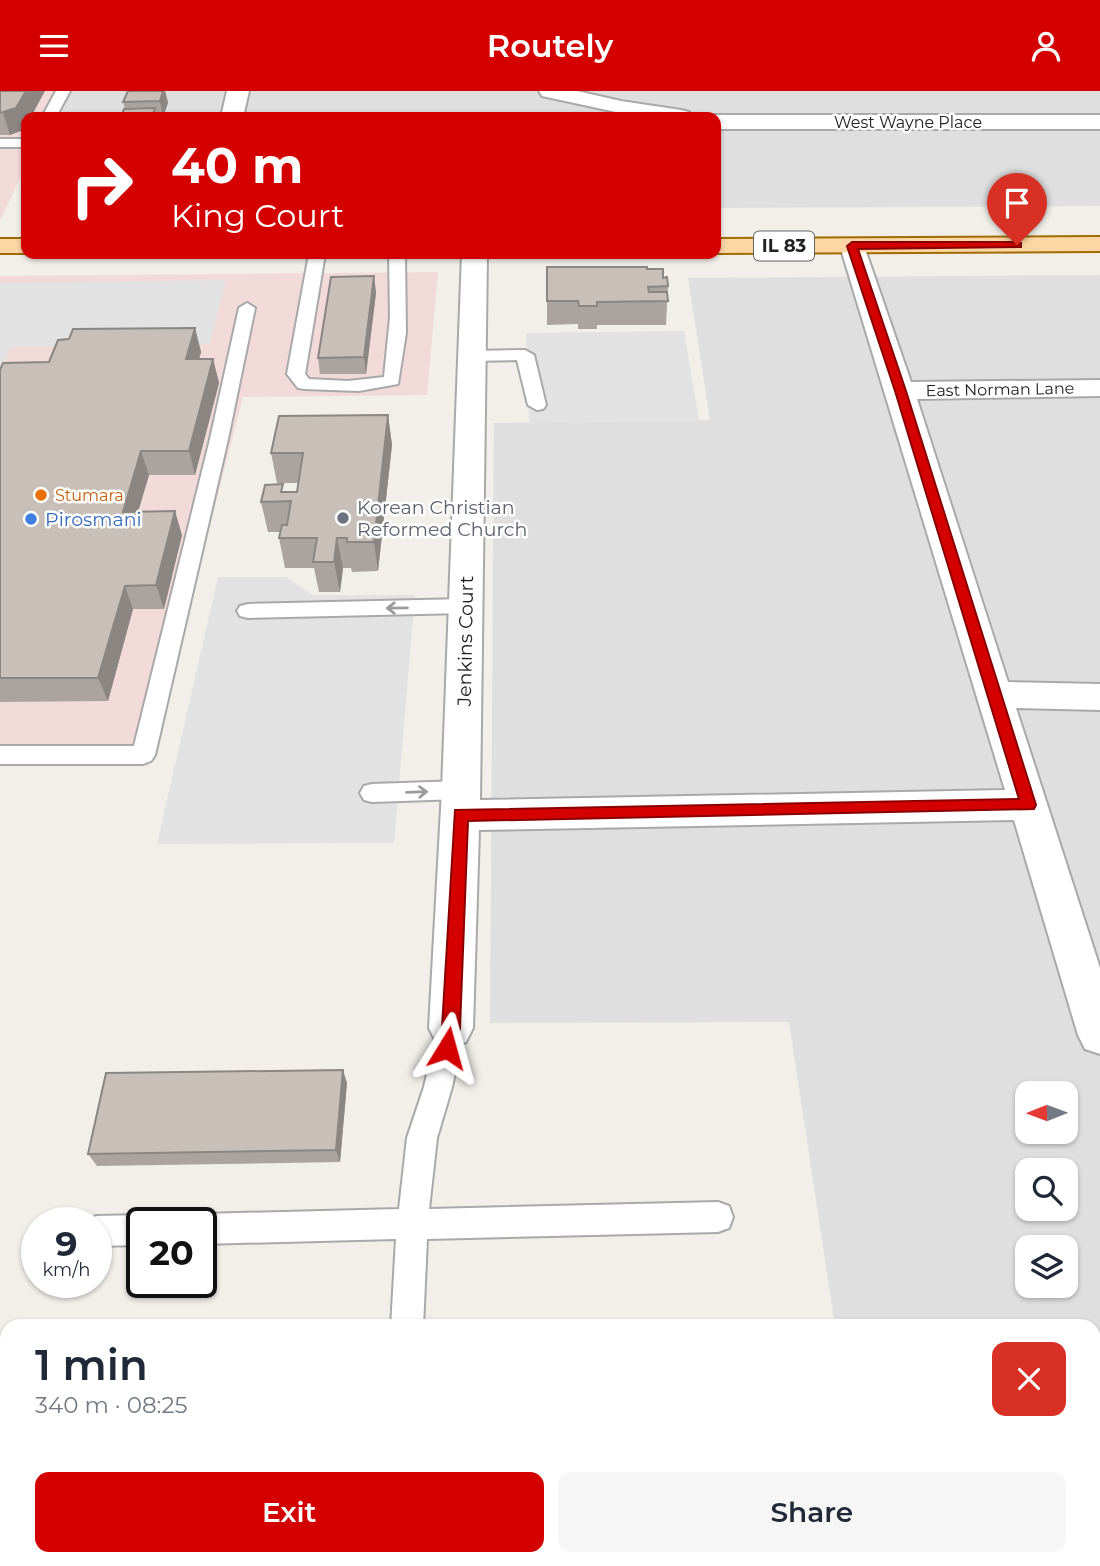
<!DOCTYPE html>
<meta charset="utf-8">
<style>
:root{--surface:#fff;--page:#f6f6f7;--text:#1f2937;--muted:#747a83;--accent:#d40000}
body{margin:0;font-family:Montserrat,sans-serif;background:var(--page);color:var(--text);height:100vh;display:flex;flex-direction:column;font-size:26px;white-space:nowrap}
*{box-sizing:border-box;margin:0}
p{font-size:23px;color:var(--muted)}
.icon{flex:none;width:38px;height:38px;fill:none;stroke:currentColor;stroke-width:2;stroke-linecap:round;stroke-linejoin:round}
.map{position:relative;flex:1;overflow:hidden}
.details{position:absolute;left:0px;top:1228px;width:1101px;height:247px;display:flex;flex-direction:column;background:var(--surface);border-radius:21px 21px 0 0;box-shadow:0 2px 5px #0004}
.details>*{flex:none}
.top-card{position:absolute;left:21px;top:21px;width:700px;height:147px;border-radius:14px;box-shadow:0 2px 5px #0004;background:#d40000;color:#fff;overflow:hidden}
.needle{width:46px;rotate:269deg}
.tools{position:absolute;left:1015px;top:990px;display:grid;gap:14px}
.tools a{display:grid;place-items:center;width:63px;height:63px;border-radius:14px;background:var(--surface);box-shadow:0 2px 5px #0004;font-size:35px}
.speed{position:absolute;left:21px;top:1116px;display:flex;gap:14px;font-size:35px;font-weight:700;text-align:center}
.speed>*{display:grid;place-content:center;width:91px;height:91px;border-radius:50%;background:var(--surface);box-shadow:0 2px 5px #0004;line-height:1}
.speed small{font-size:18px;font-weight:400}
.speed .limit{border:4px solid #111;border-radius:10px;background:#fff;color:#111}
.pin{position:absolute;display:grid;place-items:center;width:60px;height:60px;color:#fff;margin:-72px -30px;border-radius:50% 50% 50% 0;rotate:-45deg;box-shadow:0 0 7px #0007}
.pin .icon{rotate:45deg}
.me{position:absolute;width:77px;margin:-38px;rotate:8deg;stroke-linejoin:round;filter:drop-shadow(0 0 5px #0008)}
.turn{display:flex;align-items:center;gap:24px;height:147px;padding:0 35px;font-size:32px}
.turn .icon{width:91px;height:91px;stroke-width:2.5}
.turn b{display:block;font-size:49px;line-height:60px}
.round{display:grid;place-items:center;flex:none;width:74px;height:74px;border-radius:14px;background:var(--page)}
.overview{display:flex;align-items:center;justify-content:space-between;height:119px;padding:0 35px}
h1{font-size:42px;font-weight:600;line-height:52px}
.action{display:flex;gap:14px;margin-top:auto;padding:14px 35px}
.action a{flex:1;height:80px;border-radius:14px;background:var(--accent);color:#fff;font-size:28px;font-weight:600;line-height:80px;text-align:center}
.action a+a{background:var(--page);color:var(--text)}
header{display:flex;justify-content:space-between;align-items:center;height:91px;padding:0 35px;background:var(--accent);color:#fff;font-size:32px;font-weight:600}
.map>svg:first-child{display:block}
.residential{fill:#e0dfdf;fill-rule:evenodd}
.commercial{fill:#f2dad9}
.parking{fill:#e2e2e2}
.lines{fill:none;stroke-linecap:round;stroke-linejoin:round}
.lane-casing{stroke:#a9a9a9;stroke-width:4}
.street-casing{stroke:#a9a9a9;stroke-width:4}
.primary-casing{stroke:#a06b00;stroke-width:4}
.lane{fill:#fff;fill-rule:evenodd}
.street{fill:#fff;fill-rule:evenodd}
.primary{fill:#fcd6a4;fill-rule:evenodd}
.wall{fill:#aba49e}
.shaded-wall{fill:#8b8681}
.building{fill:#c7bfb8;stroke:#8b8681;stroke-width:2}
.oneway{stroke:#9c9c9c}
.route{fill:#d40000;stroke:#8a0000;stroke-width:2}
.food-dot{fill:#e8710a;stroke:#fff;stroke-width:2.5}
.worship-dot{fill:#6b7280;stroke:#fff;stroke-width:2.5}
.shop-dot{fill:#3f7fe0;stroke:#fff;stroke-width:2.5}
.labels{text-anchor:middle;stroke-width:5;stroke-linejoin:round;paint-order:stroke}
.far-street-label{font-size:16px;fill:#222;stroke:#fff}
.far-food-label{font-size:16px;fill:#c56008;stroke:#fff;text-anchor:start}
.shield{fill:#fff;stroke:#646464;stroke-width:2}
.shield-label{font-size:18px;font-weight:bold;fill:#222}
.worship-label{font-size:19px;fill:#5b616d;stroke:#fff;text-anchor:start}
.shop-label{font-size:19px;fill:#366cbe;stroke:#fff;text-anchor:start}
.street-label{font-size:19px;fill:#222;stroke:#fff}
</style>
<header><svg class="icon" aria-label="menu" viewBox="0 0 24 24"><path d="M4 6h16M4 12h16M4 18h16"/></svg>Routely<svg class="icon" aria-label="person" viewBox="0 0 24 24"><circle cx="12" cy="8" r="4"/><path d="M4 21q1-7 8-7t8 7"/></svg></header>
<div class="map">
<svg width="1100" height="1475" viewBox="0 0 1100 1475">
<rect width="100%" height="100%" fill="#f2efe9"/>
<g class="residential">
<path d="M71 0H1100V115L716 117V26H59Z"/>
<path d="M1100 184V1475H870L869 1468H1094V1236L835 1235 789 931 490 932 494 332 710 329 688 187ZM1027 1003H1066V1041H1027ZM1027 1080H1066V1118H1027ZM1027 1157H1066V1195H1027Z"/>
</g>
<g class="commercial">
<path d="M0 0H61L49 26H26V74L0 130Z"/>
<path d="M438 181 427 304 243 306 148 675 0 672V185Z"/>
</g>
<g class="parking">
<path d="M226 189 210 253 11 256 0 281V192Z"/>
<path d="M684 240 699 329 529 332 526 242Z"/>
<path d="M218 486H286L313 504H415L394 752 157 753Z"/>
</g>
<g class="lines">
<g class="lane-casing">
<g id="lane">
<path d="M56 0H70L56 26H42Z"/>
<rect x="0" y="48" width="26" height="8"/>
<path d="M309 163H325L305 283 309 288 348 290 384 286 390 226 389 163H405L406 242 398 293 359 300 304 298 298 297 287 283Z"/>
<path d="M247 212 255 217 228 348 155 664 151 670 143 673H0V655H134L210 348 239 217Z"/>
<path d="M525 259 534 264 546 314 543 318 537 319 528 314 517 269 471 270 462 265 471 260Z"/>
<path d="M465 508 473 510 476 515 473 520 465 522 248 527 240 525 237 520 240 515 248 513Z"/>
<path d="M461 690 469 692 473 699 469 706 461 708 372 711 364 709 360 702 364 695 372 693Z"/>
<path d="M451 925 461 928 465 937 452 996 437 1047 429 1118 718 1111 729 1115 733 1126 729 1137 718 1141 427 1148 423 1236H391L396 1148 201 1153V1132H188L190 1127 201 1123 399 1118 407 1047 424 996 437 937 441 928Z"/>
<path d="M142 1124 153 1128 154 1132H142V1154L96 1155V1132H84L96 1125Z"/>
<rect x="377" y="1468" width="36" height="7"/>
</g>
</g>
<g class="street-casing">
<g id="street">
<path d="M227 0H249L243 26H221Z"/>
<path d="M539 0H577L621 10 681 19 689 21 692 26H639L542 5Z"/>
<path d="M716 24H1100V38H716V26H708Z"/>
<path d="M852 148 861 150 864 155 911 291 1100 289V305L917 308 1008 591 1100 593V619L1016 617 1100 877V963L1085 958 1078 944 1014 729 479 739 473 937 466 951 451 956 436 951 429 937 442 699 462 163H487L480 709 1005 699 840 155 843 150Z"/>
</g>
</g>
<g class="primary-casing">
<g id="primary">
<path d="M1100 146V160L716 162V148Z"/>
<rect x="0" y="148" width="26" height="14"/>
</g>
</g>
<use href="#lane" class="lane"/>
<use href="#street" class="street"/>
<use href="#primary" class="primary"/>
</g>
<g class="wall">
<path d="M0 0 26 26V34L23 39 10 44H0Z"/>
<path d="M128 0H170H165L168 12 163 26H121L125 18 123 11Z"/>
<path d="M547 176 647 178 668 195 666 234H597V238H578V233L547 234Z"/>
<path d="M374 185 376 202 366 283H320L318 267Z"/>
<path d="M195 237 201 261 199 268H213L219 292 195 384H149L138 421 182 444 164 518H133L108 610 0 611V279L49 271 69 248Z"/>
<path d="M388 324 392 354 378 480 352 481 351 477H343L340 501H319L314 477H285L279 447 280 441H268L261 411 297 401 298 392H277L271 362Z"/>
<path d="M347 992 340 1071 97 1075 88 1063Z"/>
</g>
<g class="shaded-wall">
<path d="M26 0H45L31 26H26V34L23 39 10 44 3 22Z"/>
<path d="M160 0H165L168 12 163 26 160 10Z"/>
<path d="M374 185 376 202 366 283 364 266Z"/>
<path d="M195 237 201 261 192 292 186 268Z"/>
<path d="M213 268 219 292 195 384 189 360Z"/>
<path d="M388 324 392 354 378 480 374 451Z"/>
<path d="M141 360 149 384 131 444 123 421Z"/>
<path d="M175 420 182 444 164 518 156 494Z"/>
<path d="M337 447 343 477 340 501 334 471Z"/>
<path d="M125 495 133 518 108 610 98 587Z"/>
<path d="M343 979 347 992 340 1071 336 1059Z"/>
</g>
<g class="building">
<path d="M0 0H26L16 17 0 22Z"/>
<path d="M128 0H163L160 10 123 11Z"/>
<path d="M155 17 153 23H158L157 26H121L124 18Z"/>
<path d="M547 176H647V178H663V187L667 186 668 195 648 196 649 201H667L668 210 597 211V215H579L578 210H547Z"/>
<path d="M374 185 364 266 318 267 331 186Z"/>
<path d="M195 237 186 268H213L189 360H141L123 421 175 420 156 494 125 495 98 587H0V279L3 272 49 271 58 249 69 248 73 238Z"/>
<path d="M388 324 374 451H347V447H337L334 471H313L317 447H279L282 434H287L291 410 261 411 265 394 283 393 281 401H297L303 362H271L279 325Z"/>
<path d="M343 979 336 1059 88 1063 106 982Z"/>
</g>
<defs><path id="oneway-shaft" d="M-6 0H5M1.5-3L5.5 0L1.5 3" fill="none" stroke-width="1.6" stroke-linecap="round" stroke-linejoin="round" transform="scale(1.75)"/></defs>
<g class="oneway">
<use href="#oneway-shaft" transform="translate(397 517) rotate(179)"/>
<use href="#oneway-shaft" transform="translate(417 701) rotate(-2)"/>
</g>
<path class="route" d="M1017 151 1021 152V156L858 158 906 300 1036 714 1034 718 468 730 460 937 453 962 447 965 440 962 438 957 442 937 455 719 1019 708 895 300 847 155 852 151Z"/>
<circle class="food-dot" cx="41" cy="404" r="7"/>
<circle class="worship-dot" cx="343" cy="427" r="7"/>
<circle class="shop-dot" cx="31" cy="428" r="7"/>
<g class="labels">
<g class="far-street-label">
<text x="908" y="37">West Wayne Place</text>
<text transform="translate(1000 298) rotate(-1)" y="6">East Norman Lane</text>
</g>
<g class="far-food-label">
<text x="55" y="410">Stumara</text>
</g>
<rect class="shield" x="754" y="140.5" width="60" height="29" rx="5"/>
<g class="shield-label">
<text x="784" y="161">IL 83</text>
</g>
<g class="worship-label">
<text x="357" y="423">Korean Christian<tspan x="357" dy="22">Reformed Church</tspan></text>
</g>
<g class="shop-label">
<text x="45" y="435">Pirosmani</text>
</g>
<g class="street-label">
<text transform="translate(465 550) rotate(-89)" y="7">Jenkins Court</text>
</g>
</g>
</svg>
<div class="tools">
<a><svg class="needle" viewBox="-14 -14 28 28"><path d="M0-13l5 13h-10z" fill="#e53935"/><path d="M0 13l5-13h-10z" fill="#747a83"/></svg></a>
<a><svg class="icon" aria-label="search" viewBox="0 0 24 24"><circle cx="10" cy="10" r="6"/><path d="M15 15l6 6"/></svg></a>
<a><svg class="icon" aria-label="layers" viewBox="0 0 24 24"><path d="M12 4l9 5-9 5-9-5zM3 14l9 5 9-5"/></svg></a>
</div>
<div class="speed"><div>9<small>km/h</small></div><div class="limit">20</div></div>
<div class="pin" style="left:1017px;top:154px;background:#d93025"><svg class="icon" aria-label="arrive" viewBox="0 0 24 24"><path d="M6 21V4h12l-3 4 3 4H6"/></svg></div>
<svg class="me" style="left:447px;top:957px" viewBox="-20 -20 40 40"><path d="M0-17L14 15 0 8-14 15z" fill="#d40000" stroke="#fff" stroke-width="4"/></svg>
<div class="top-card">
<div class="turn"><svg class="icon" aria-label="right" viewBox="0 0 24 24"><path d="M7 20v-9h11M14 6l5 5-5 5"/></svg><div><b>40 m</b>King Court</div></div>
</div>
<section class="details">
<div class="overview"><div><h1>1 min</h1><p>340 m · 08:25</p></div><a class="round" style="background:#d93025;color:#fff"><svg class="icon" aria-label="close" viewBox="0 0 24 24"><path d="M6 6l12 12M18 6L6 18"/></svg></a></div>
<div class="action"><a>Exit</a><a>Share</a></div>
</section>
</div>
